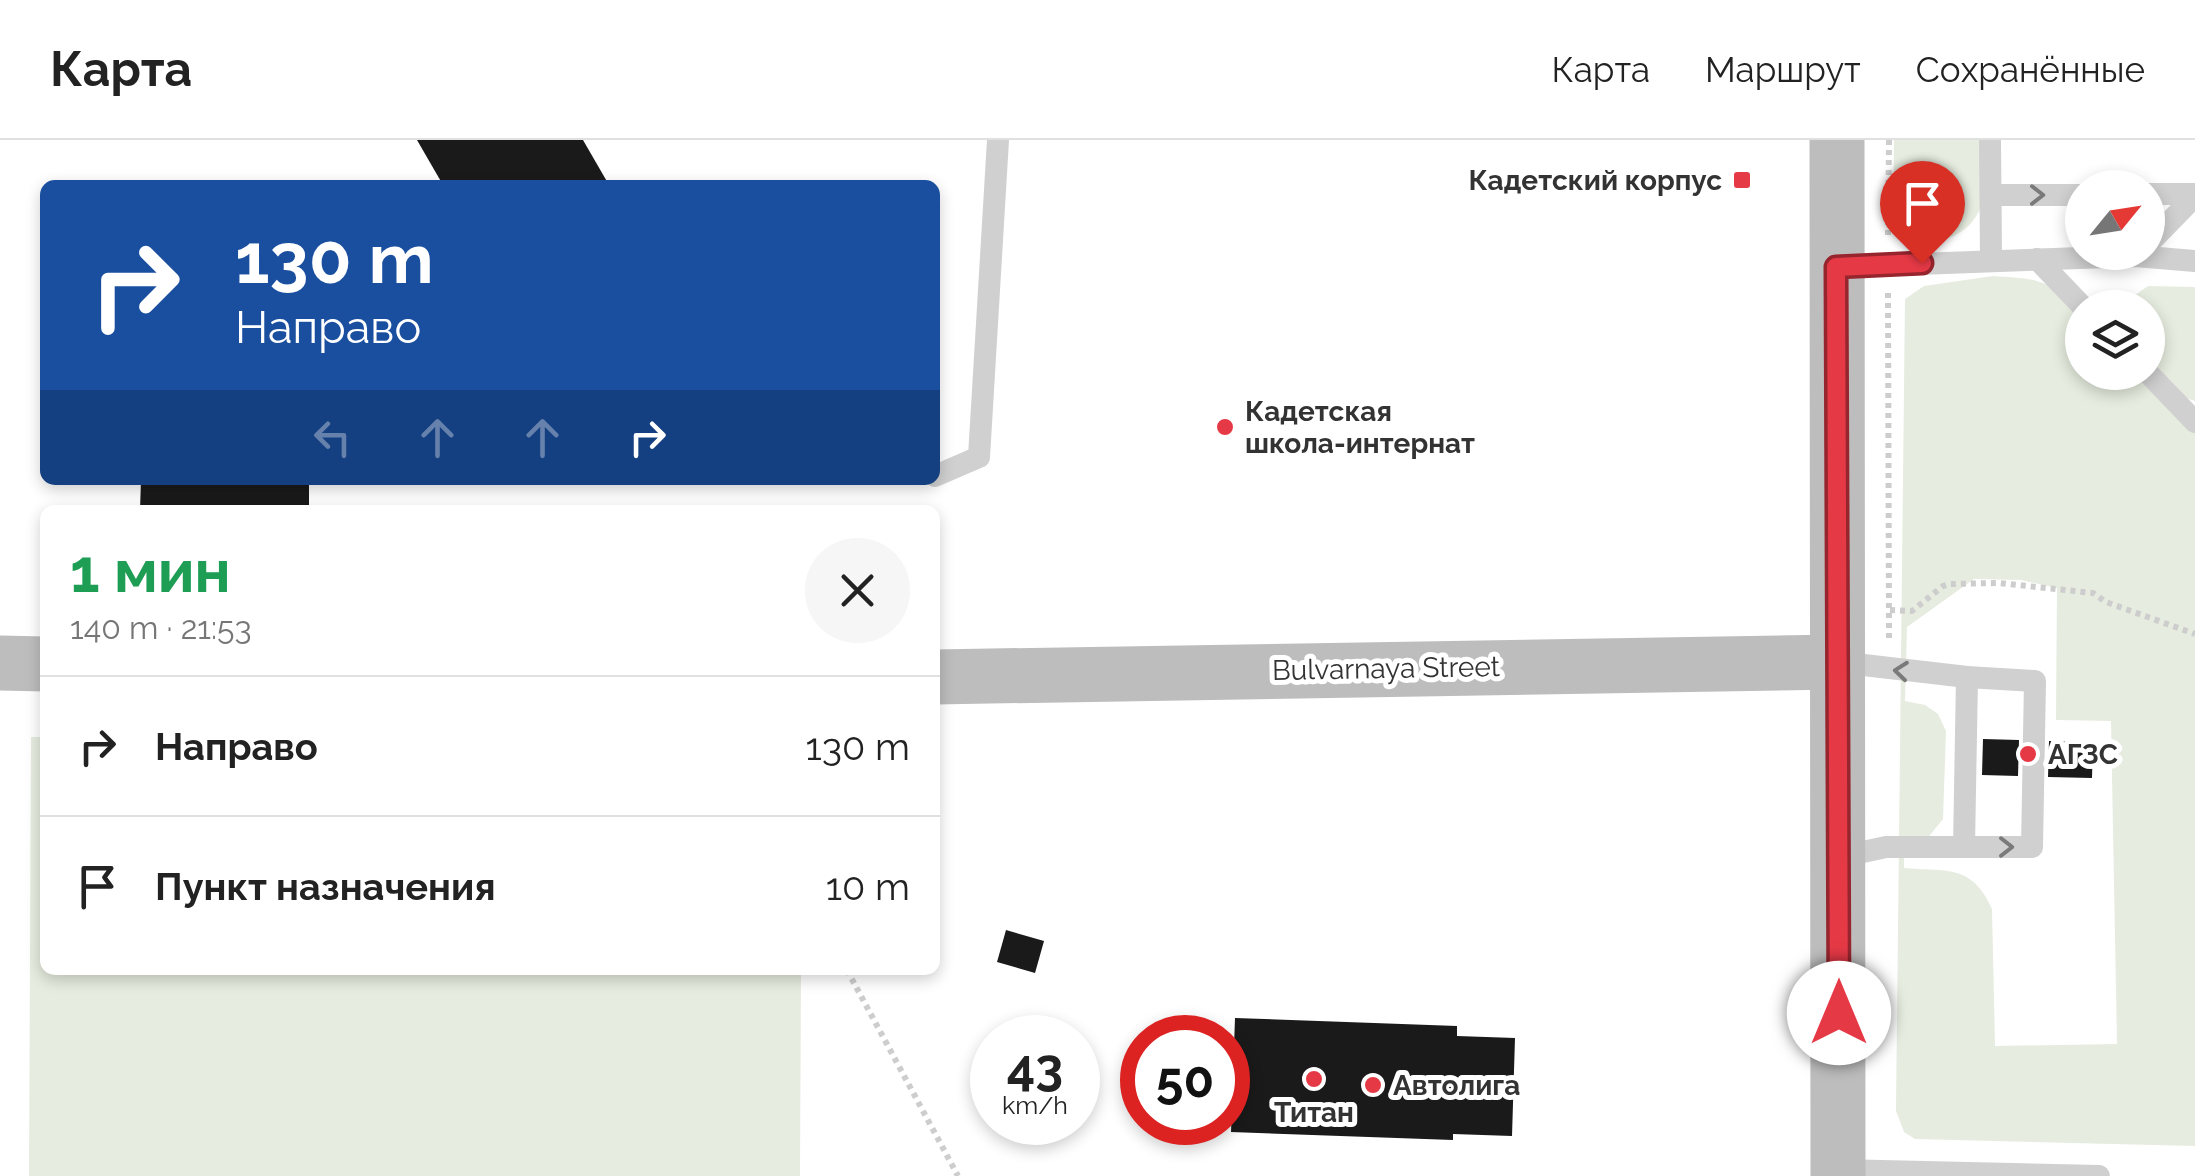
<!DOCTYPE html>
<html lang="ru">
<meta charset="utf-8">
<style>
:root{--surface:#fff;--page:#f6f6f6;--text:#222;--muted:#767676;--line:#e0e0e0}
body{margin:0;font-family:Raleway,sans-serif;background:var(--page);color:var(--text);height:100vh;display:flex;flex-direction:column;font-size:38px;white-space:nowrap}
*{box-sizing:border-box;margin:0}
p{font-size:32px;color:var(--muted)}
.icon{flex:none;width:55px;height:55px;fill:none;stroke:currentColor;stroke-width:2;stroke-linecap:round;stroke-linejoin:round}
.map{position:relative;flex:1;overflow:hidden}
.drawer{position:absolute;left:40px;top:365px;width:900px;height:470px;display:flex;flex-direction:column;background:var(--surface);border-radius:15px;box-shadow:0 5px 15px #0003}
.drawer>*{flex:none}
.top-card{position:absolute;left:40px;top:40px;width:900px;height:305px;border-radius:15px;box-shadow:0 5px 15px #0003;background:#1a4fa0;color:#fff;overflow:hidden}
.needle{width:65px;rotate:60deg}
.buttons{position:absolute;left:2065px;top:30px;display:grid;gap:20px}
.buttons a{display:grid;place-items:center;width:100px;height:100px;border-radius:50%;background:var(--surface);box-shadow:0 5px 15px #0003;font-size:50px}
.speed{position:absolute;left:970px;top:875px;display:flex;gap:20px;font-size:50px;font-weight:700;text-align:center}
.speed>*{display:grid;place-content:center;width:130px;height:130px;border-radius:50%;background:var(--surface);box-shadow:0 5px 15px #0003;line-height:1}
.speed small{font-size:25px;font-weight:400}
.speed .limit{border:15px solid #d22;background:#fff;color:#111}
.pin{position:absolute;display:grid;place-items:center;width:85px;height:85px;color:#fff;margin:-102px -42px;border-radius:50% 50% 50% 0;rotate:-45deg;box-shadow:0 0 10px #0007}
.pin .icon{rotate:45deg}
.me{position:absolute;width:110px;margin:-55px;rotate:0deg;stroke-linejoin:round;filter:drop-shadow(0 0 8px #0008)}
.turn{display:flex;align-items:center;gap:35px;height:210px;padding:0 30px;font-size:45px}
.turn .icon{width:130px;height:130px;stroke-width:2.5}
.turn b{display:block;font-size:70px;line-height:85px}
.lanes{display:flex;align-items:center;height:95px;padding:0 30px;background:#0003;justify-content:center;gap:50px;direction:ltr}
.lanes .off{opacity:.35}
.round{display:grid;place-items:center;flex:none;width:105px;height:105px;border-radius:52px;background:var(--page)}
.overview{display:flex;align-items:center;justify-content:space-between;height:170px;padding:0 30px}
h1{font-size:60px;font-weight:700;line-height:75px;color:#1e9e55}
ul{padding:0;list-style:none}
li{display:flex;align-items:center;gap:30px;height:140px;padding:0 30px;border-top:2px solid var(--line)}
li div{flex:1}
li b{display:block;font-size:38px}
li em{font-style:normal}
header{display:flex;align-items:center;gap:60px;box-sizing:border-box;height:140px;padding:0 50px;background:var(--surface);border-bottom:2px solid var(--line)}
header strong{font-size:48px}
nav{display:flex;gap:55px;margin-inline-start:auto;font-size:35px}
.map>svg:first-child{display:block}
.green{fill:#e6ecdf;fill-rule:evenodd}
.building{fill:#1a1a1a}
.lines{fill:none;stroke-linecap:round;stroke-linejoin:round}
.path{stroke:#cdcdcd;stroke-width:6;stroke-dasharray:5 5;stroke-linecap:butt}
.lane{stroke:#d0d0d0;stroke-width:22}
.secondary{stroke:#bdbdbd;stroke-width:55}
.oneway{stroke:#7a7a7a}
.route-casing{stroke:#96252e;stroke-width:25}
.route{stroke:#e63946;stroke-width:18}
.poi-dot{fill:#e63946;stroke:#fff;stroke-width:4}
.labels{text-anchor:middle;stroke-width:10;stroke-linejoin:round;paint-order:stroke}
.poi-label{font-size:28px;font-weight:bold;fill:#333;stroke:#fff;text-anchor:start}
.street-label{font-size:28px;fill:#333;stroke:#fff}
</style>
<header>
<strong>Карта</strong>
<nav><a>Карта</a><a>Маршрут</a><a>Сохранённые</a></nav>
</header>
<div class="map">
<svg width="2195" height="1036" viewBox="0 0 2195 1036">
<rect width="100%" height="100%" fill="#fff"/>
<g class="green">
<path d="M1894 0H1983C1983 19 1987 45 1982 63 1971 102 1921 113 1893 88Z"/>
<path d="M1993 136C2042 139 2048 139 2082 175V232L2137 233 2195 293V1006L1915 999 1904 992 1896 971 1905 159 1924 146ZM1974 439 2021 440 2057 448 2056 580 2111 581 2117 904 1995 906 1992 769C1972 723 1945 732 1904 728V700H1926L1943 679 1946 591 1938 574 1925 565 1905 561 1907 487Z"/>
<path d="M2148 146 2195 147V261L2180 256 2148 222V168H2126L2128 160Z"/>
<path d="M31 597H45V830H801L800 1036H29Z"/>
</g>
<g class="building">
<path d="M417 0H583L609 45H443Z"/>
<path d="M141 340H309V370H140Z"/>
<path d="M1983 599 2019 600 2018 636 1982 635Z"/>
<path d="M2049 601 2093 602 2092 638 2048 637Z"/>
<path d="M1006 790 1044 801 1035 833 997 822Z"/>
<path d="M1235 878 1457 886V896L1515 898 1512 996 1453 994V1000L1231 992Z"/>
</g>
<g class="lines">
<g class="path">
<path d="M1888 95 1889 0"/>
<path d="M1888 153 1889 500"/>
<path d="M1890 470 1912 471 1943 446 1950 444 1999 443 2093 453 2106 462 2195 494"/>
<path d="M847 830 958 1036"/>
</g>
<g class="lane">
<path d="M1990 0 1991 119"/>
<path d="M2148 54H2195"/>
<path d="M1991 55H2082"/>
<path d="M2148 104 2195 56"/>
<path d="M2037 119 2084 168"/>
<path d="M1837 127 2135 116 2195 121"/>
<path d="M2147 232 2195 282"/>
<path d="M935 336 979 317 998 0"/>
<path d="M1838 522 1967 537 2035 541 2032 707H1886L1840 717"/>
<path d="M1964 707 1967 537"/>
<path d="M1838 1030 2099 1036"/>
</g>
<g class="secondary">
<path d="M1837 0 1838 1036"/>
<path d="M0 523 45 524"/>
<path d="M935 537 1836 522"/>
</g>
</g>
<defs><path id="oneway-chevron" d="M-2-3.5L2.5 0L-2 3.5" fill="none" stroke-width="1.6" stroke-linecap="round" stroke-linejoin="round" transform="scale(2.5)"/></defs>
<g class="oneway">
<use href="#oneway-chevron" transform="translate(2037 55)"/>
<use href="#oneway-chevron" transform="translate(1901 531) rotate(-174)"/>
<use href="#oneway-chevron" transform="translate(2006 707)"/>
</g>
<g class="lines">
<g class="route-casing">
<path id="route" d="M1839 873 1836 127 1922 123"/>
</g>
<use href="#route" class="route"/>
</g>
<g class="poi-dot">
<rect x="1732" y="30" width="20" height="20" rx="5"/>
<circle cx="1225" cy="287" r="10"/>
<circle cx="2028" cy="614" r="10"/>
<circle cx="1314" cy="939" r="10"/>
<circle cx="1373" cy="945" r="10"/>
</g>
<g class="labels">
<g class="poi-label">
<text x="1722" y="50" text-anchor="end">Кадетский корпус</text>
<text x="1245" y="281">Кадетская<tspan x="1245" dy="32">школа-интернат</tspan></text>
<text x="2048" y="624">АГЗС</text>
<text x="1393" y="955">Автолига</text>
<text x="1314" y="982" text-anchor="middle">Титан</text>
</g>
<g class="street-label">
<text transform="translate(1386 528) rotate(-1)" y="10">Bulvarnaya Street</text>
</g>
</g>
</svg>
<div class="buttons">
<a><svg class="needle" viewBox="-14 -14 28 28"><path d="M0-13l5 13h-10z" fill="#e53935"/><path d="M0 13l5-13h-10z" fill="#767676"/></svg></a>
<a><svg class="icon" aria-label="layers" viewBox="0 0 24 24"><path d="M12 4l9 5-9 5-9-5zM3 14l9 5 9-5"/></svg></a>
</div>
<div class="speed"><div>43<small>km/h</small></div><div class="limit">50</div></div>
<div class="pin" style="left:1922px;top:123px;background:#d93025"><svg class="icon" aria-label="arrive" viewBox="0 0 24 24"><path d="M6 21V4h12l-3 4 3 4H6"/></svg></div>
<svg class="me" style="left:1839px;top:873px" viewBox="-20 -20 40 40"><circle r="19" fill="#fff"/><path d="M0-13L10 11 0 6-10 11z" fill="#e63946"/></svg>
<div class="top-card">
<div class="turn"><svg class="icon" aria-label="right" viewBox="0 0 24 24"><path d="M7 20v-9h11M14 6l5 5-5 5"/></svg><div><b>130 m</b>Направо</div></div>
<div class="lanes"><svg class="icon off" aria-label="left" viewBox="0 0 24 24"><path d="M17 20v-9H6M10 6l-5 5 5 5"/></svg><svg class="icon off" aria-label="ahead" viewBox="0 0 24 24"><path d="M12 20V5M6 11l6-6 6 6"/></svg><svg class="icon off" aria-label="ahead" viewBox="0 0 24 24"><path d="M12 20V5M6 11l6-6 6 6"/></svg><svg class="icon" aria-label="right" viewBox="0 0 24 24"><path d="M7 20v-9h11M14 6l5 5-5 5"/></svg></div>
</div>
<section class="drawer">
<div class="overview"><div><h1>1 мин</h1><p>140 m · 21:53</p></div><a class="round"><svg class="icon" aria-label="close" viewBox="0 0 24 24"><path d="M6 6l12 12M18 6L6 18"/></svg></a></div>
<ul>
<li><svg class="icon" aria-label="right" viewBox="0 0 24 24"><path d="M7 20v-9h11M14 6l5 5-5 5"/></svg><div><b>Направо</b></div><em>130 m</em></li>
<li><svg class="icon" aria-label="arrive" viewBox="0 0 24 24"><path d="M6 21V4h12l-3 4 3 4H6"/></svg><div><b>Пункт назначения</b></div><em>10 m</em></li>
</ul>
</section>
</div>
